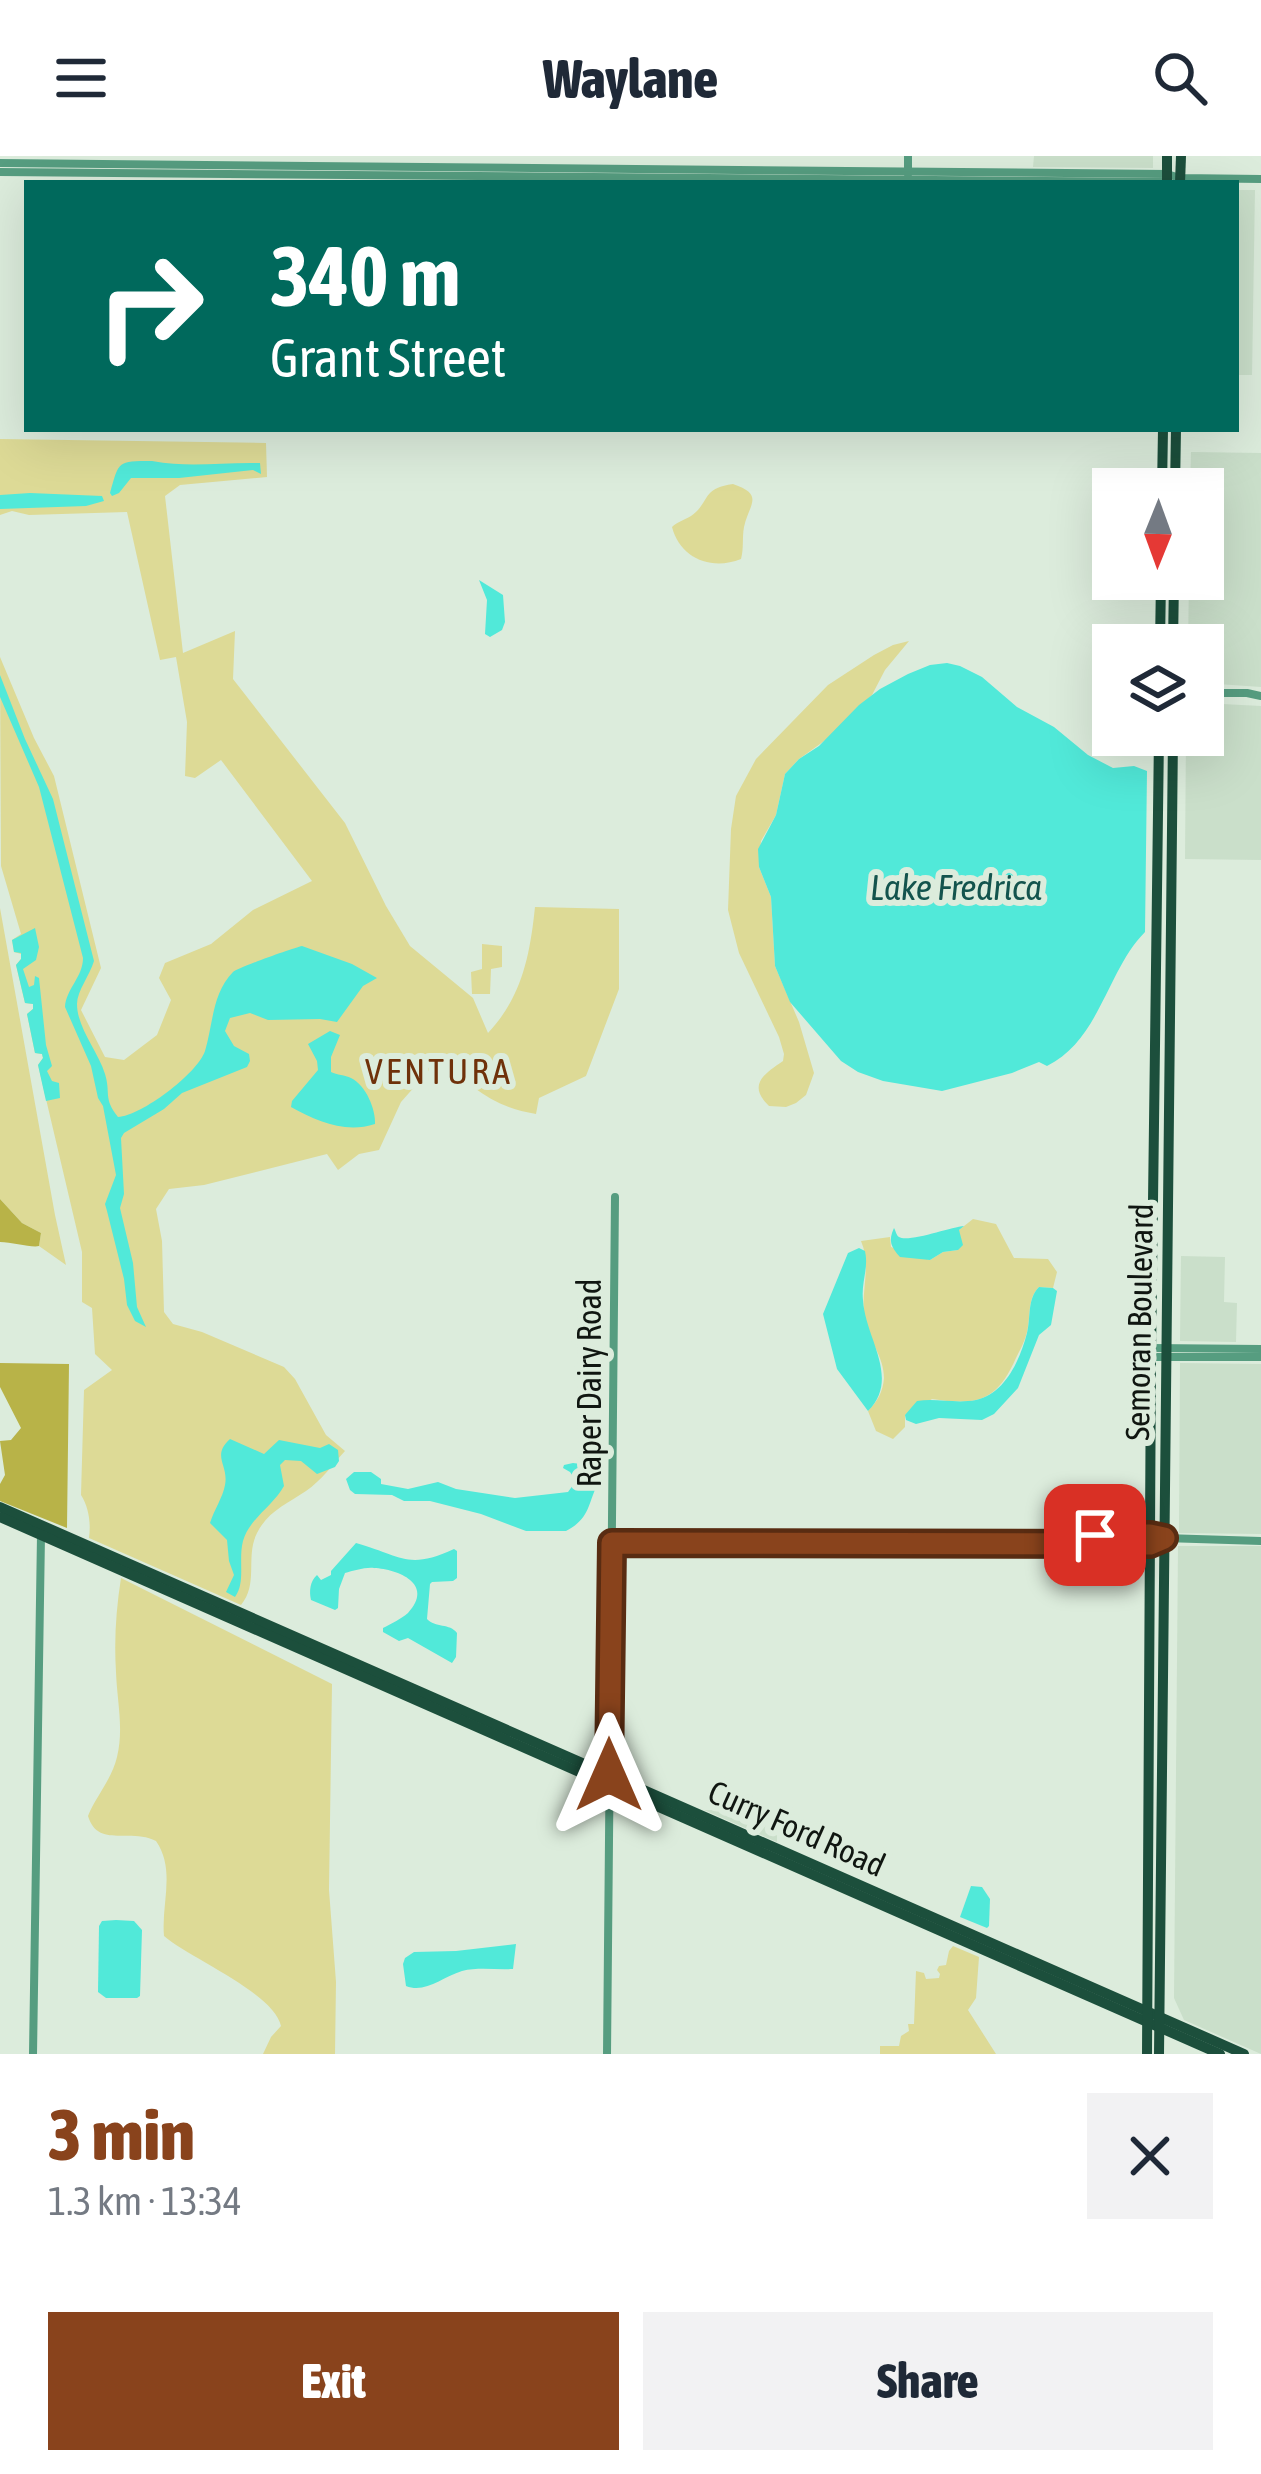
<!DOCTYPE html>
<meta charset="utf-8">
<style>
:root{--surface:#fff;--page:#f2f2f3;--text:#1f2937;--muted:#747a83;--accent:#89431c}
body{margin:0;font-family:"Asap Condensed",sans-serif;background:var(--page);color:var(--text);height:100vh;display:flex;flex-direction:column;font-size:45px;white-space:nowrap}
*{box-sizing:border-box;margin:0}
p{font-size:39px;color:var(--muted)}
.icon{flex:none;width:66px;height:66px;fill:none;stroke:currentColor;stroke-width:2;stroke-linecap:round;stroke-linejoin:round}
.map{position:relative;height:1898px;overflow:hidden}
.details{display:flex;flex-direction:column;background:var(--surface);flex:1}
.details>*{flex:none}
.banner{position:absolute;left:24px;top:24px;width:1215px;height:252px;border-radius:0px;box-shadow:0 12px 48px #0002;background:#00695c;color:#fff;overflow:hidden}
.needle{width:78px;rotate:181deg}
.buttons{position:absolute;left:1092px;top:312px;display:grid;gap:24px}
.buttons a{display:grid;place-items:center;width:132px;height:132px;border-radius:0px;background:var(--surface);box-shadow:0 12px 48px #0002;font-size:60px}
.pin{position:absolute;display:grid;place-items:center;width:102px;height:102px;color:#fff;margin:-51px;border-radius:24px;box-shadow:0 6px 18px #0006}
.me{position:absolute;width:132px;margin:-66px;rotate:0deg;stroke-linejoin:round;filter:drop-shadow(0 0 9px #0008)}
.turn{display:flex;align-items:center;gap:42px;height:252px;padding:0 48px;font-size:54px}
.turn .icon{width:156px;height:156px;stroke-width:2.5}
.turn b{display:block;font-size:84px;line-height:102px}
.round{display:grid;place-items:center;flex:none;width:126px;height:126px;border-radius:0px;background:var(--page)}
.overview{display:flex;align-items:center;justify-content:space-between;height:204px;padding:0 48px}
h1{font-size:72px;font-weight:800;line-height:90px;color:var(--accent)}
.primary-button{display:flex;gap:24px;margin-top:auto;padding:24px 48px}
.primary-button a{flex:1;height:138px;border-radius:0px;background:var(--accent);color:#fff;font-size:48px;font-weight:800;line-height:138px;text-align:center}
.primary-button a+a{background:var(--page);color:var(--text)}
header{display:flex;justify-content:space-between;align-items:center;height:156px;padding:0 48px;background:var(--surface);font-size:54px;font-weight:800}
.map>svg:first-child{display:block}
.built{fill:#cadfca}
.green{fill:#ddda96}
.forest{fill:#b8b348}
.water{fill:#51e9d9}
.lines{fill:none;stroke-linecap:round;stroke-linejoin:round}
.minor{stroke:#569d80;stroke-width:8}
.major{stroke:#1c4f3c;stroke-width:10}
.route-casing{stroke:#592c12;stroke-width:30}
.route{stroke:#89431c;stroke-width:21}
.labels{text-anchor:middle;stroke-width:12;stroke-linejoin:round;paint-order:stroke}
.street-label{font-size:33px;fill:#101611;stroke:#dcecdc}
.water-label{font-size:36px;font-style:italic;fill:#13544d;stroke:#dcecdc}
.neighbourhood-label{font-size:36px;letter-spacing:3px;fill:#6f310a;stroke:#dcecdc}
</style>
<header><svg class="icon" aria-label="menu" viewBox="0 0 24 24"><path d="M4 6h16M4 12h16M4 18h16"/></svg>Waylane<svg class="icon" aria-label="search" viewBox="0 0 24 24"><circle cx="10" cy="10" r="6"/><path d="M15 15l6 6"/></svg></header>
<div class="map">
<svg width="1261" height="1898" viewBox="0 0 1261 1898">
<rect width="100%" height="100%" fill="#dcecdc"/>
<g class="built">
<path d="M1034 0H1153V12L1033 11Z"/>
<path d="M1236 34H1255L1252 219H1236Z"/>
<path d="M1191 296 1261 297V531L1203 527V489H1188L1189 423H1203V333H1190Z"/>
<path d="M1203 547 1261 550V704L1185 703 1186 579H1203Z"/>
<path d="M1181 1100 1225 1101 1224 1146 1237 1147 1236 1186 1180 1185Z"/>
<path d="M1180 1207 1261 1208V1378L1179 1377Z"/>
<path d="M1178 1390H1261V1898L1184 1864 1174 1842Z"/>
<path d="M704 1654 777 1655V1686Z"/>
</g>
<g class="green">
<path d="M0 283 266 287 267 321 180 329 165 340 183 497 235 475 233 523 345 667 386 750 410 790 473 842 488 877C522 841 530 799 535 751L619 753V833L586 920 539 942 536 958C494 952 470 930 440 902L401 946 379 994 359 998 338 1014 327 998 204 1029 169 1033 156 1053 162 1085 164 1156 173 1168 202 1176 284 1211 295 1223 326 1279 345 1295C333 1308 321 1325 306 1335 287 1348 268 1355 257 1377 245 1401 259 1427 241 1449L89 1382C91 1367 89 1352 81 1339L84 1234 112 1214 95 1198 92 1152 82 1146V1096L38 909 43 902 42 898 35 897 27 858 33 853V848L25 847 16 809 21 803V798L14 796 12 784 21 778 1 710 0 501 34 582 54 620 101 812 81 854 105 901 124 904 157 879 171 844 159 822 165 807 211 788 253 754 312 725 221 604 195 622 185 620 187 566 176 501 160 504 127 356 29 359 12 355 0 359Z"/>
<path d="M733 328C765 339 749 348 744 371 742 382 744 392 741 403 711 415 680 402 672 371 677 366 684 364 691 360 710 347 701 332 733 328Z"/>
<path d="M909 485 885 514 872 539 827 583 799 603 785 618 776 659 761 685 759 711 771 741 775 810 799 866 814 917 806 939 796 947 786 951 769 950C747 929 764 918 783 905L784 898 779 881 739 797 728 754 731 673 736 640 756 603 828 529 874 499 893 489Z"/>
<path d="M0 752 55 1059 66 1109 39 1090 41 1077 22 1067 0 1043Z"/>
<path d="M482 788 502 790V811L491 813 490 838H472L471 816 482 813Z"/>
<path d="M973 1063 996 1068 1014 1102 1048 1103 1057 1116 1053 1132 1039 1131C1027 1143 1031 1160 1027 1176 1025 1185 1020 1194 1016 1202 997 1245 978 1250 932 1243L905 1259V1271L893 1283 876 1275 868 1255C877 1246 883 1236 884 1222 884 1202 871 1187 866 1169 858 1139 873 1113 861 1085L890 1081 891 1091 930 1104 943 1096 958 1094 959 1074Z"/>
<path d="M121 1422 332 1528 329 1734 336 1826 335 1898H263L271 1881 281 1870C274 1837 191 1803 164 1780 161 1748 176 1714 156 1685 130 1671 98 1693 88 1660 96 1640 112 1623 117 1601 124 1573 117 1545 116 1516 114 1484 116 1454 121 1422Z"/>
<path d="M953 1790 979 1801 976 1842 968 1854 996 1898H880V1890H899L901 1880 909 1875 908 1868H914L916 1815 924 1817 926 1823 939 1822 940 1818 937 1814 939 1810 946 1809 949 1795Z"/>
</g>
<g class="forest">
<path d="M0 1043 22 1067 41 1077 39 1090C32 1092 12 1086 0 1086Z"/>
<path d="M0 1207 69 1208 67 1372 0 1345V1328L5 1319 0 1285 11 1284 21 1272 0 1231Z"/>
</g>
<g class="water">
<path d="M152 305C191 312 221 306 260 307L261 318 253 314 179 322H131L119 337 112 340 110 337C119 305 117 305 152 305Z"/>
<path d="M30 337 102 340 104 345 86 350 0 353V339Z"/>
<path d="M479 424 503 439 505 466 502 474 490 481 485 478 487 444Z"/>
<path d="M947 507 960 510 982 521 1017 551 1054 571 1088 599 1113 612 1134 610 1147 615 1145 776C1107 814 1100 884 1047 910L1039 906 1012 917 942 935 883 925 858 916 841 905 790 846 775 810 771 741 759 711 758 693 776 659 785 618 799 603 819 590 859 549 880 533 908 518 930 509Z"/>
<path d="M0 519 25 583 53 643 94 805C90 819 77 835 77 848 77 872 98 895 105 918 111 938 103 942 118 961 141 960 197 918 205 895 213 869 212 837 233 816 237 812 293 792 302 790L352 808 377 822 363 830 337 866 320 863 268 864 250 857 230 862 225 875 234 890 249 898 250 905 247 911 182 937 164 953 124 977 121 982 124 1038 120 1052 133 1107 137 1151 146 1171 135 1165 127 1149 124 1123 107 1055 105 1048 116 1019 103 950 98 942 91 910 65 851C66 833 83 821 83 802L39 631 0 541Z"/>
<path d="M35 772 39 791 36 804 23 813 29 831 34 829 35 820 39 822 46 889 52 910 47 915 52 925 59 927 60 942 46 945 38 909 43 902 42 898 35 897 27 858 33 853V848L25 847 16 809 21 803V797L14 796 12 784Z"/>
<path d="M330 875 340 879 331 901V916C337 919 345 919 351 922 366 929 376 954 375 968 345 978 317 965 291 951L292 945 318 914 317 905 308 888Z"/>
<path d="M964 1070 959 1074 963 1089 958 1094 943 1096 930 1104 900 1101C891 1091 888 1085 894 1072 896 1075 896 1079 899 1081 908 1087 951 1071 964 1070Z"/>
<path d="M859 1092 865 1095C869 1112 861 1126 863 1144 865 1182 901 1222 868 1255L837 1213 823 1158 848 1097Z"/>
<path d="M1039 1131 1053 1132 1057 1135 1051 1169 1039 1179 1018 1232 994 1258 982 1264 939 1262 916 1268 906 1264 905 1259 917 1245C937 1242 956 1248 976 1244 1005 1238 1020 1204 1027 1177 1031 1161 1027 1143 1039 1131Z"/>
<path d="M230 1283 264 1298 279 1284 320 1292 329 1288 338 1294 339 1305 335 1311 317 1318 301 1305 285 1304 280 1309 284 1330C273 1350 249 1363 243 1385 238 1404 246 1426 235 1441L226 1436 234 1419 229 1405 227 1384 210 1367C214 1354 223 1341 225 1329 229 1309 211 1300 230 1283Z"/>
<path d="M573 1307 589 1309 598 1327C588 1347 590 1363 566 1375H526L481 1358 430 1345H404L392 1339 355 1338 350 1334 346 1323 354 1316H371L381 1323V1328L408 1333 438 1326 456 1333 515 1342 568 1336 576 1325 570 1316 563 1312 564 1309Z"/>
<path d="M356 1387C400 1399 407 1415 454 1393L457 1395V1422L453 1425 432 1426 430 1428 427 1463C435 1472 450 1467 457 1477L456 1501 452 1507 408 1482 399 1485 383 1476V1472C391 1468 401 1463 408 1457 435 1428 398 1413 374 1412 365 1411 353 1415 345 1417L339 1433 338 1452 335 1454 311 1444C309 1435 310 1425 317 1419L321 1424 331 1419V1415Z"/>
<path d="M971 1730 982 1731 990 1743 989 1770 987 1772 960 1761Z"/>
<path d="M116 1764 134 1765 142 1774 140 1840 137 1842H106L98 1836 99 1770 102 1765Z"/>
<path d="M516 1788 513 1813C496 1814 478 1811 462 1815 442 1821 425 1838 406 1830L403 1808 405 1802 414 1796 456 1795Z"/>
</g>
<g class="lines">
<g class="minor">
<path d="M0 7 1167 18 1180 22 1261 23"/>
<path d="M0 16 1168 26"/>
<path d="M908 18V0"/>
<path d="M1203 537H1247L1261 540"/>
<path d="M1151 1192 1261 1193"/>
<path d="M1151 1201H1261"/>
<path d="M612 1379H1150L1164 1382 1261 1385"/>
<path d="M612 1387H1151"/>
<path d="M33 1898 41 1379"/>
<path d="M607 1898 615 1041"/>
</g>
<g class="major">
<path d="M1167 27V0"/>
<path d="M1180 27 1181 0"/>
<path d="M1162 333 1163 273"/>
<path d="M1175 333 1176 273"/>
<path d="M1160 489 1161 423"/>
<path d="M1173 489 1174 423"/>
<path d="M0 1351 1244 1898"/>
<path d="M0 1361 1220 1898"/>
<path d="M1147 1898 1151 1201 1159 579"/>
<path d="M1159 1898 1173 579"/>
</g>
</g>
<g class="lines">
<g class="route-casing">
<path id="route" d="M609 1619 612 1387 1150 1388 1164 1382 1150 1379H1095"/>
</g>
<use href="#route" class="route"/>
</g>
<g class="labels">
<g class="street-label">
<text transform="translate(1139 1166) rotate(-89)" y="12">Semoran Boulevard</text>
<text transform="translate(589 1227) rotate(-90)" y="12">Raper Dairy Road</text>
<text transform="translate(797 1672) rotate(24)" y="12">Curry Ford Road</text>
</g>
<g class="water-label">
<text x="956" y="744">Lake Fredrica</text>
</g>
<g class="neighbourhood-label">
<text x="439" y="928">VENTURA</text>
</g>
</g>
</svg>
<div class="buttons">
<a><svg class="needle" viewBox="-14 -14 28 28"><path d="M0-13l5 13h-10z" fill="#e53935"/><path d="M0 13l5-13h-10z" fill="#747a83"/></svg></a>
<a><svg class="icon" aria-label="layers" viewBox="0 0 24 24"><path d="M12 4l9 5-9 5-9-5zM3 14l9 5 9-5"/></svg></a>
</div>
<div class="pin" style="left:1095px;top:1379px;background:#d93025"><svg class="icon" aria-label="arrive" viewBox="0 0 24 24"><path d="M6 21V4h12l-3 4 3 4H6"/></svg></div>
<svg class="me" style="left:609px;top:1619px" viewBox="-20 -20 40 40"><path d="M0-17L14 15 0 8-14 15z" fill="#89431c" stroke="#fff" stroke-width="4"/></svg>
<div class="banner">
<div class="turn"><svg class="icon" aria-label="right" viewBox="0 0 24 24"><path d="M7 20v-9h11M14 6l5 5-5 5"/></svg><div><b>340 m</b>Grant Street</div></div>
</div>
</div>
<section class="details">
<div class="overview"><div><h1>3 min</h1><p>1.3 km · 13:34</p></div><a class="round"><svg class="icon" aria-label="close" viewBox="0 0 24 24"><path d="M6 6l12 12M18 6L6 18"/></svg></a></div>
<div class="primary-button"><a>Exit</a><a>Share</a></div>
</section>
